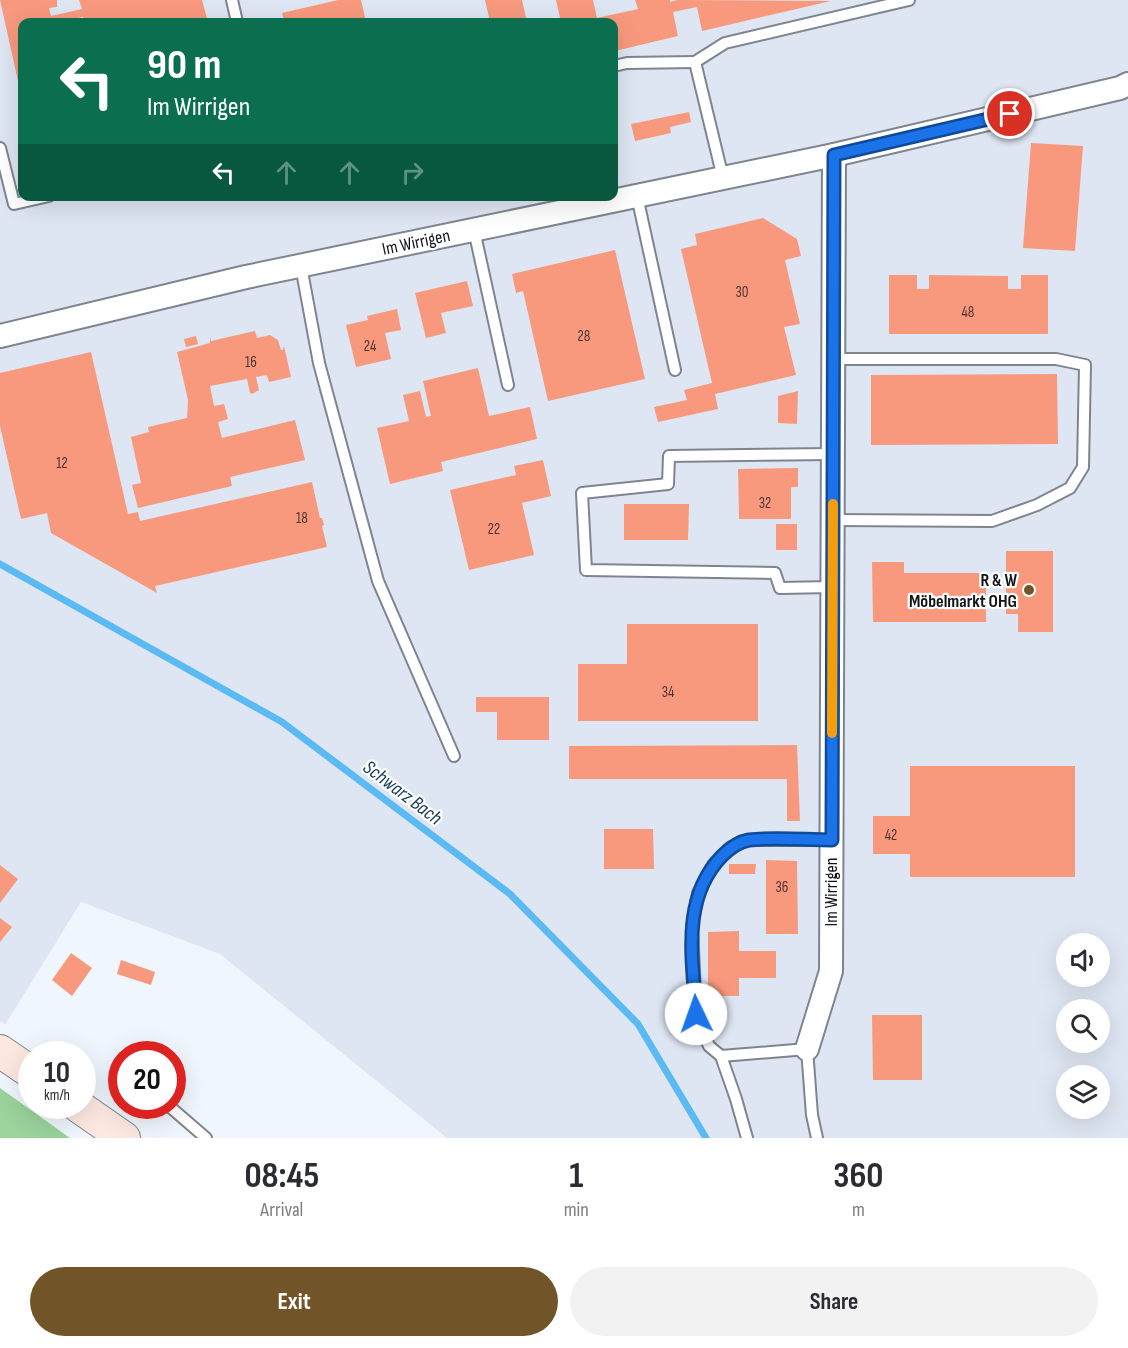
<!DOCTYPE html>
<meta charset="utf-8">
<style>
:root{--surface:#fff;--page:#f2f2f3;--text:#2b2b33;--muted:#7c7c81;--accent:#715528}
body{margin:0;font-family:"Sofia Sans Condensed",sans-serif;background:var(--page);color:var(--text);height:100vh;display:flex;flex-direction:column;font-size:22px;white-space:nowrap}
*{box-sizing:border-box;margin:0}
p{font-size:20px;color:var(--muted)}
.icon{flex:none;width:33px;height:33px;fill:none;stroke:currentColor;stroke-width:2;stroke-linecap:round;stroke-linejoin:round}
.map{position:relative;height:1138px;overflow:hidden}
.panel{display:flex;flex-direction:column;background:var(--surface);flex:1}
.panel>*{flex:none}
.hud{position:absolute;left:18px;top:18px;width:600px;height:183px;border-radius:12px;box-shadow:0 6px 24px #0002;background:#0b6e4f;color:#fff;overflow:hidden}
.buttons{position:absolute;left:1056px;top:933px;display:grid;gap:12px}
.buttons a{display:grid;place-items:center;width:54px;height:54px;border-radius:50%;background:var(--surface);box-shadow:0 6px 24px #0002;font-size:30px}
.speed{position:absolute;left:18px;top:1041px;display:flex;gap:12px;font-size:30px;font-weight:700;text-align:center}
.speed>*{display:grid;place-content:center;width:78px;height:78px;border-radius:50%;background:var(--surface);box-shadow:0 6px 24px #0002;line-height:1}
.speed small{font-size:15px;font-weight:400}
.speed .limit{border:9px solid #d22;background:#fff;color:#111}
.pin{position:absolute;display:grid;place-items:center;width:51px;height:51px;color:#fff;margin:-26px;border:3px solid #fff;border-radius:50%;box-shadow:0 2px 6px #0007}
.me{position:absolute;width:66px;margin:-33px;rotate:357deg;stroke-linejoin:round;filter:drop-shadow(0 0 4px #0008)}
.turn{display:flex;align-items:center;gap:21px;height:126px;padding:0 30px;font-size:27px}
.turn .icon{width:78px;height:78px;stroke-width:2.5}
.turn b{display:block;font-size:42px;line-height:51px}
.lanes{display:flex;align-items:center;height:57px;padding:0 30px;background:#0003;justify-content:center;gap:30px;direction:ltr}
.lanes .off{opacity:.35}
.eta{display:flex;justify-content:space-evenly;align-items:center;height:102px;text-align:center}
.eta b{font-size:36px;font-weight:700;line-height:42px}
.primary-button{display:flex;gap:12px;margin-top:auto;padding:12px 30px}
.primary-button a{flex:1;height:69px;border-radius:36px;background:var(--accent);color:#fff;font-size:24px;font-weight:700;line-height:69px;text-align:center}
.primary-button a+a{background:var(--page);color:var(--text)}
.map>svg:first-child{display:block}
.built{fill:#dee6f3;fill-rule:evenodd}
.green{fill:#9ad39c}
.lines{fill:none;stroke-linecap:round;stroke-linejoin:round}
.stream{stroke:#5cbaf3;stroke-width:7}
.building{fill:#f8997e}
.lane-casing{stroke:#7f858e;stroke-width:14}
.street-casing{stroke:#7f858e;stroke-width:26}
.secondary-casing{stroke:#7f858e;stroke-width:34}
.lane{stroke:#fff;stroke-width:10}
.street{stroke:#fff;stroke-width:22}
.secondary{stroke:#fde8e1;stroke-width:32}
.route-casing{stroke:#114b97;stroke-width:15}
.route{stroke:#1a73e8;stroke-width:10}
.slow{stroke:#f59e0b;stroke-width:10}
.poi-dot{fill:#715528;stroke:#fff;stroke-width:2}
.labels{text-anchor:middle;stroke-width:4.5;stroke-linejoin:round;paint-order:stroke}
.number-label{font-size:15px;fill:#4c3532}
.street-label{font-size:18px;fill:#121418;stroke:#fff}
.poi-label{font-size:18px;font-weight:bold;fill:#121418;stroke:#fff;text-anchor:end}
.water-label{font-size:20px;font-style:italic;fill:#163d55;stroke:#fff}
</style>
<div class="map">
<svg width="1128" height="1138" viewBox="0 0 1128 1138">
<rect width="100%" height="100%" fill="#f0f6fd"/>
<path class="built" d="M0 0H1128V1138H447L220 954 81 902 5 1025 0 1021ZM22 22H614V196H22ZM1066 944H1100V976H1066ZM1066 1010H1100V1042H1066ZM1066 1076H1100V1108H1066Z"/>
<path class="green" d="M0 1087V1088L70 1138H0Z"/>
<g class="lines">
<path class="stream" d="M0 564 282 722 510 894 638 1024 706 1138"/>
</g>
<g class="building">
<path d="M0 0H57V7L49 8 51 16 82 9 79 0H202L208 22H85L83 17 58 22H22V99Z"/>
<path d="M338 0H361L366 22H284L282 13Z"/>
<path d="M485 0H522L527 22H490Z"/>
<path d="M556 0H593L597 18 638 9 635 0H670V2L677 0 831 1 702 31 697 7 673 12 678 36 615 51 614 22H561Z"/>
<path d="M689 112 691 122 670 127 671 133 635 141 631 124Z"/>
<path d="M1031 143 1083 146 1075 251 1023 248Z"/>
<path d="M763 218 797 239 801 256 785 260 800 324 784 327 796 375 715 394 718 409 658 422 654 407 687 400 684 390 712 383 681 249 697 245 695 234Z"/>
<path d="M615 250 645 379 548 401 523 291 516 293 512 274Z"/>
<path d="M889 275H917V289H929V275L1008 276V289H1021V275H1048V334H889Z"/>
<path d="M467 281 473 306 441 313 446 333 426 338 415 293Z"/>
<path d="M397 309 401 330 385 333 391 359 356 367 346 325 368 320 367 316Z"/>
<path d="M255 331 257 338 270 335 278 340 281 350H283L284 346 291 377 269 382 267 375 256 377 259 390 252 394 250 393 247 379 210 386 214 406 224 404 228 419 218 422 222 438 295 420 305 460 230 477 232 486 138 508 132 485 141 483 131 437 149 432 148 427 187 418 188 400 177 352 210 343V337L211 341Z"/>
<path d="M196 336 198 344 186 347 184 339Z"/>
<path d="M91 352 128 514 138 512 140 521 312 482 320 518H322L324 525 322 526 327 547 155 586 157 593 51 533 47 513 21 519 0 426V373Z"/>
<path d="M478 368 489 416 530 407 537 439 441 462 443 471 390 484 377 428 409 421 403 395 420 391 426 417 431 416 423 381Z"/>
<path d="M1057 374 1058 444 871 445V375Z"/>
<path d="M798 391 797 424 778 423V396Z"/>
<path d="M543 460 551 496 522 503 534 555 469 570 450 490 516 475 514 466Z"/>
<path d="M798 468V487H791V519H739L738 469Z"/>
<path d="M624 504H689L688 540H624Z"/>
<rect x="776" y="524" width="21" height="26"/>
<path d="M1006 551H1053V632H1018V614H1006Z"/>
<path d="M872 562H904V573H986V622H873Z"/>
<path d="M627 624H758V721H578V664H627Z"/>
<path d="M476 697H549V740H497V712H476Z"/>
<path d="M797 745 800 821H787V779H569V746Z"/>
<path d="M910 766H1075V877H910V854H873V816H910Z"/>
<path d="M604 829H653L654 869H604Z"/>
<path d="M766 860 797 861 798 934H766Z"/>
<path d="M729 864H756L755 874H729Z"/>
<path d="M0 865 18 879 0 903Z"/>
<path d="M0 918 12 927 0 942Z"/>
<path d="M739 931V951H776V978H739V996H708V932Z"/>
<path d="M71 953 92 968 72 996 52 980Z"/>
<path d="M121 960 155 972 151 985 117 974Z"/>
<path d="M872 1015H922V1080H873Z"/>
</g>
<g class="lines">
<g class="lane-casing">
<g id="lane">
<path d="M232 0 237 22"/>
<path d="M614 66 627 63 695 62"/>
<path d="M0 148 14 204 49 196"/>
<path d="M723 178 695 62 725 43 909 0"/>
<path d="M637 196 675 370"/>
<path d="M474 230 508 385"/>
<path d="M301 266 319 363 378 581 454 756"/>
<path d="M833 520 992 521 1037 505 1070 488 1083 467 1085 365 1056 359H833"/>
<path d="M832 587 780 588 775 573 586 570 582 493 668 484 669 456 833 454"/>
<path d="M721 1056 736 1099 747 1138"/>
<path d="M169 1106 206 1138"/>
<path d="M817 1138 812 1115 807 1049 721 1056 709 1046 696 1014 692 927 698 893 713 865 731 847 747 840H832"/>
</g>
</g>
<g class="street-casing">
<g id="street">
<path d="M0 336 246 277 834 155 1120 88 1128 84"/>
<path d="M807 1049 831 971 834 155"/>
</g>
</g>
<g class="secondary-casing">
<g id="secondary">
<path d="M0 1051 32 1073"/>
<path d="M78 1106 124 1138"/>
</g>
</g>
<use href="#lane" class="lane"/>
<use href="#street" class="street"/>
<use href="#secondary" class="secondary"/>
</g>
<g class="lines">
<g class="route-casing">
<path id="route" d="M696 1014C693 961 680 899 722 856 729 849 737 842 749 840 774 837 806 840 832 840L834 155 1010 114"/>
</g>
<use href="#route" class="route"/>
<path class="slow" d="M832 733 833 504"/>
</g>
<circle class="poi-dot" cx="1029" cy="590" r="6"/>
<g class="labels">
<g class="number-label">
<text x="742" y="297">30</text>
<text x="968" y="317">48</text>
<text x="584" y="341">28</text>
<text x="370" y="351">24</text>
<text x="251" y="367">16</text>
<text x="62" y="468">12</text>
<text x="765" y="508">32</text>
<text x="302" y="523">18</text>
<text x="494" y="534">22</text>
<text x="668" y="697">34</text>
<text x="891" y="840">42</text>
<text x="782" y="892">36</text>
</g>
<g class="street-label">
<text transform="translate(416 242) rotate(-12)" y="6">Im Wirrigen</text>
<text transform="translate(831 892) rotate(-90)" y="6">Im Wirrigen</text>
</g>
<g class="poi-label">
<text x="1017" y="586">R &amp; W<tspan x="1017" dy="21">Möbelmarkt OHG</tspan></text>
</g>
<g class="water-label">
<text transform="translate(403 792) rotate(37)" y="7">Schwarz Bach</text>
</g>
</g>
</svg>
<div class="buttons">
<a><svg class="icon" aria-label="sound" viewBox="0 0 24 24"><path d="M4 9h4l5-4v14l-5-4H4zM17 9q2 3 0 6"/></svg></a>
<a><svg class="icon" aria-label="search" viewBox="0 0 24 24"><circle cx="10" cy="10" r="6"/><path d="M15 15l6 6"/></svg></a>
<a><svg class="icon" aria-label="layers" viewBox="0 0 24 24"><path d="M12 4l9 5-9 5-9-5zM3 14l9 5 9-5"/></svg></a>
</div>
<div class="speed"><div>10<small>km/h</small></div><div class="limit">20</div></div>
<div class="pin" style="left:1010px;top:114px;background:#d93025"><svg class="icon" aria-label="arrive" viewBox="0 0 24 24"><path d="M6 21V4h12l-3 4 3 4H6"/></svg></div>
<svg class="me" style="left:696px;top:1014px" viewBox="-20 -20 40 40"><circle r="19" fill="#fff"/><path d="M0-13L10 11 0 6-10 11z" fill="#1a73e8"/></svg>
<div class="hud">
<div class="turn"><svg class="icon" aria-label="left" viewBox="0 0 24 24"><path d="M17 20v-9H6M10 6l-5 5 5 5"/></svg><div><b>90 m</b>Im Wirrigen</div></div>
<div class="lanes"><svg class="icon" aria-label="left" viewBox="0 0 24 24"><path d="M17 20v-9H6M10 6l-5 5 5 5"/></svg><svg class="icon off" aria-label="ahead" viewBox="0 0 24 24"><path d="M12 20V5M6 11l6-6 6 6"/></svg><svg class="icon off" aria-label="ahead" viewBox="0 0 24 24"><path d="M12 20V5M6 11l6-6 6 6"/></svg><svg class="icon off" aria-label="right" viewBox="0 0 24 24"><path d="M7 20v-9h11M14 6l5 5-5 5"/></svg></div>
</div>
</div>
<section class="panel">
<div class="eta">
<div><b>08:45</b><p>Arrival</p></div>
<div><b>1</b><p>min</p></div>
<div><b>360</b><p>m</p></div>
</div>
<div class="primary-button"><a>Exit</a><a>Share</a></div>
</section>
